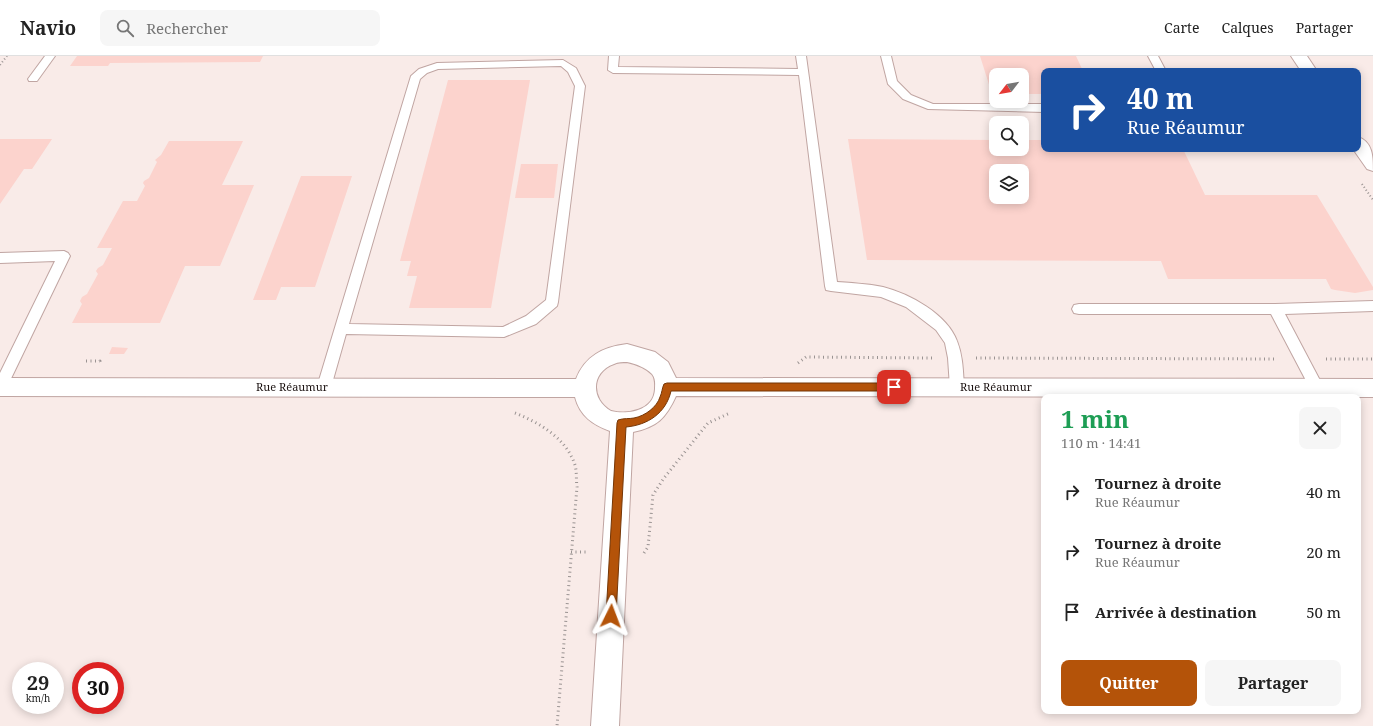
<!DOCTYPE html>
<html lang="fr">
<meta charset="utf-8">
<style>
:root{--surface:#fff;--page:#f6f6f6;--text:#222;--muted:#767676;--line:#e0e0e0;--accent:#b45309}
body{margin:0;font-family:"Noto Serif",serif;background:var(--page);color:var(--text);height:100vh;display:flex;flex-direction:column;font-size:15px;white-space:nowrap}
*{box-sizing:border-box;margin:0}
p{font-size:13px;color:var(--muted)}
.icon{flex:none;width:22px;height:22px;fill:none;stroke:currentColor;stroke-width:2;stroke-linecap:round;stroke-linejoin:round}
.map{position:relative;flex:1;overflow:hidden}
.panel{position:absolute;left:1041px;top:338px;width:320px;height:320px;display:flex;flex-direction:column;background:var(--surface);border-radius:8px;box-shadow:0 2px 10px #0003}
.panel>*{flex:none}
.guide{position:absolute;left:1041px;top:12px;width:320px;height:84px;border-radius:8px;box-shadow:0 2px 10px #0003;background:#1a4fa0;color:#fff;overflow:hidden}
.needle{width:26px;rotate:239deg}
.buttons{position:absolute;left:989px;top:12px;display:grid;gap:8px}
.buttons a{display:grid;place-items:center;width:40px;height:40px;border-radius:8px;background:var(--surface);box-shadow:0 2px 10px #0003;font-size:20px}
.speed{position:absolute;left:12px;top:606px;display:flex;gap:8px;font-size:20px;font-weight:700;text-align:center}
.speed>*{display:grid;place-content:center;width:52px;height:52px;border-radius:50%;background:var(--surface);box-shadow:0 2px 10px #0003;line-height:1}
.speed small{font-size:10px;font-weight:400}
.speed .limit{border:6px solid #d22;background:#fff;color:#111}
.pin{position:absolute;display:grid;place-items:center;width:34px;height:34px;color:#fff;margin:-17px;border-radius:8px;box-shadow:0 2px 6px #0006}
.me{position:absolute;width:44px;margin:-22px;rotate:3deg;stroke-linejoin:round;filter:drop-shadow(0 0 3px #0008)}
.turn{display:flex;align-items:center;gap:14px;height:84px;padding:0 20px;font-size:18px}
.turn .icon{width:52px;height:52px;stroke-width:2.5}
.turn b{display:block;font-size:28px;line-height:34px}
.round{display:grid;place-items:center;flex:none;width:42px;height:42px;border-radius:8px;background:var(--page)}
.overview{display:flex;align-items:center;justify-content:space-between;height:68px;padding:0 20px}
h1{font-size:24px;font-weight:700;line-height:30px;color:#1e9e55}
.primary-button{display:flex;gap:8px;margin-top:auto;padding:8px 20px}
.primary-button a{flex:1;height:46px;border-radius:8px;background:var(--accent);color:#fff;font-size:16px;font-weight:700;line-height:46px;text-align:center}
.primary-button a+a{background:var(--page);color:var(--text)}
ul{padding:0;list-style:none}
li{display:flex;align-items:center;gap:12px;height:60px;padding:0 20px}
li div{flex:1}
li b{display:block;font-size:15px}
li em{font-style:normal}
header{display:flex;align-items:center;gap:24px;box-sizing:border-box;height:56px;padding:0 20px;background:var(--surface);border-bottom:1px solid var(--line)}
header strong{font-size:19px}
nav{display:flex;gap:22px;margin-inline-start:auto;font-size:14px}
.search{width:280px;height:36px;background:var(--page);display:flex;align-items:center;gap:10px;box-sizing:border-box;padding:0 14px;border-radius:8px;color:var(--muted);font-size:15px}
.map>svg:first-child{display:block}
.built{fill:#f9ebe8;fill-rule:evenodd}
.building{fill:#fcd3cd;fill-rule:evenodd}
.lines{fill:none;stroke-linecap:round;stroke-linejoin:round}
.lane-casing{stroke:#c0a5a2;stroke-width:2}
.street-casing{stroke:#c0a5a2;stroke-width:2}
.path-far1{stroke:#9a9392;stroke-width:2;stroke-dasharray:1 2.5;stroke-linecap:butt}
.path{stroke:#9a9392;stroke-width:3;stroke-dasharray:1 3.5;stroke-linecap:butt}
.lane{fill:#fff;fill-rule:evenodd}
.street{fill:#fff;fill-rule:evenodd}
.route{fill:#b45309;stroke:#753606}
.labels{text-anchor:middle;stroke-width:3.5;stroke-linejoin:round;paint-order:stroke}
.street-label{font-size:11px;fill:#1c1312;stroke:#fff}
</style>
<header>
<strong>Navio</strong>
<div class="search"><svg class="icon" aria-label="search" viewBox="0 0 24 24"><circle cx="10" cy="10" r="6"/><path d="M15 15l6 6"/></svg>Rechercher</div>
<nav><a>Carte</a><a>Calques</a><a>Partager</a></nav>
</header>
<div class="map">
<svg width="1373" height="670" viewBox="0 0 1373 670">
<rect width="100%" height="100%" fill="#fef8f7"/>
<path class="built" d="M0 0H1373V670H0ZM1044 15H1358V93H1044ZM996 19H1022V45H996ZM996 67H1022V93H996ZM996 115H1022V141H996ZM1044 341H1358V655H1044ZM21 615H55V649H21ZM81 615H115V649H81Z"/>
<g class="building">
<path d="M77 0H263L260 6 110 7 108 10H70Z"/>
<path d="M980 0H1076L1083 15H1044V38H1022V19H996V38H992Z"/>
<path d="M448 24H530L491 252H409L417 220H407L411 205H400Z"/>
<path d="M0 83H52L32 113H24L0 148Z"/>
<path d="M848 83 996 84V93H1022V84H1044V93H1183L1205 139H1317L1373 231V234L1355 237 1335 234 1331 233 1326 223H1168L1161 205 867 204ZM996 115H1022V141H996Z"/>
<path d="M169 85H243L222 129H254L220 210H185L160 267H72L82 248 80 245 82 241 87 238 98 218 96 215 98 212 103 209 112 192H97L123 145H137L145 130 143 127 144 125 149 122 157 106 155 104 161 99Z"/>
<path d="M521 108H558L554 142H515Z"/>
<path d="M301 120H352L315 231H281L276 244H253Z"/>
<path d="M112 291 128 292 124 298H109Z"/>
</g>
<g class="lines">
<g class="lane-casing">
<g id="lane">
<path d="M45 0H55L37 25H29L28 23Z"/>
<path d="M609 0H619L618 11 798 13 796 0H806L837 226C852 227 868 228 883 231 910 238 947 258 957 285 963 300 963 316 964 331L962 335 957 337 952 335 950 331 948 302 945 287 936 274 906 251 881 241 831 235 826 234 825 230 799 19 613 17 608 14Z"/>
<path d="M881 0H891L897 25 911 39 933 48H1044V56L928 53 903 43 888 28Z"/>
<path d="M1148 0H1158L1166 15H1156Z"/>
<path d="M563 4 576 12 585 30 558 246 557 250 536 268 504 281 346 278 331 331 329 335 324 337 319 335 317 331 411 20 419 13 437 7ZM561 10 568 16 575 30 546 244 526 260 503 271 349 268 420 23 427 17 438 13Z"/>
<path d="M64 195 68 197 70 200 5 335 0 337V317L55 205 0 207V197Z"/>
<path d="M1373 245V255L1285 258 1324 332 1322 336 1317 338 1312 336 1271 258H1079L1074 257 1072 253 1074 249 1079 248H1275Z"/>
</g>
</g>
<g class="street-casing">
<g id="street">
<path d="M1291 0H1307L1317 15H1301Z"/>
<path d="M1358 81C1373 86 1373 101 1373 115L1367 113 1353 93H1358Z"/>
<path d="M627 288 655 296 668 306 676 322 1373 323V341L676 340C666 362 657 371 633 376L619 670H591L610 375C593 369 580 360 575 341L0 340V322L576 323C585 300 603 291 627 288ZM627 306C636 308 645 311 652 318 656 323 655 328 655 333 654 355 627 359 611 355 590 343 591 316 614 308 618 306 623 306 627 306Z"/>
</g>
</g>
<g class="path-far1">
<path d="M0 9 7 0"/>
<path d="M1362 128 1373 144"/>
</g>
<g class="path">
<path d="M976 302 1277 303"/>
<path d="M1326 303H1373"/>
<path d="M86 305H100L99 307"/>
<path d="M798 307 806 301 933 302"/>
<path d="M515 357C540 367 566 382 575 409 577 416 576 424 577 431L557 670"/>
<path d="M571 496H587"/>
<path d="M644 497 648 491 653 439 664 422 708 367 730 357"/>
</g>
<use href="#lane" class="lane"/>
<use href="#street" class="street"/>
</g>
<path class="route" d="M667 327H894L898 329 899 331 898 334 894 335H671C666 357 648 369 626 371L616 560 615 563 611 565 607 563 606 560 617 367 618 364C624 362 629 363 634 362 645 360 657 351 660 341 662 337 662 332 664 328Z"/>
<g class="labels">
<g class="street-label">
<text x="292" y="335">Rue Réaumur</text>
<text x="996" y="335">Rue Réaumur</text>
</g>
</g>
</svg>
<div class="buttons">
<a><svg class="needle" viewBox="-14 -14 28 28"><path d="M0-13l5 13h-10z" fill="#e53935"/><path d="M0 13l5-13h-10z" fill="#767676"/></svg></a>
<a><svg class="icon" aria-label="search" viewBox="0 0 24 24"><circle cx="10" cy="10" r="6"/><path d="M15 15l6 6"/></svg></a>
<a><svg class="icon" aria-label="layers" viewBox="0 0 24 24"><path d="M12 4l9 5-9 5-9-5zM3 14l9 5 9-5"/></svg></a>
</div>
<div class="speed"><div>29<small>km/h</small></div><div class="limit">30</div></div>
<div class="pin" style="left:894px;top:331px;background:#d93025"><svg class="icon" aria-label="arrive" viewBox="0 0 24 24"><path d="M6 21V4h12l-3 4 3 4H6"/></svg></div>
<svg class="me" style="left:611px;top:560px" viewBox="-20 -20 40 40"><path d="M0-17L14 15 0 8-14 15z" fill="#b45309" stroke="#fff" stroke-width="4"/></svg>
<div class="guide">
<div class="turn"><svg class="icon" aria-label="right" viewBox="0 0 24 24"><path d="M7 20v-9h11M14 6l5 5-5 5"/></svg><div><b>40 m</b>Rue Réaumur</div></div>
</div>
<section class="panel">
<div class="overview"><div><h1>1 min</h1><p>110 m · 14:41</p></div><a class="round"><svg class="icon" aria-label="close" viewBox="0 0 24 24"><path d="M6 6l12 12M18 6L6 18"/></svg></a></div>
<ul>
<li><svg class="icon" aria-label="right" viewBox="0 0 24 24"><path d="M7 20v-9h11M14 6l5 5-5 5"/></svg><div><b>Tournez à droite</b><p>Rue Réaumur</p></div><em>40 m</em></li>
<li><svg class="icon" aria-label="right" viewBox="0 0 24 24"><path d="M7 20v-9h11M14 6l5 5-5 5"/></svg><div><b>Tournez à droite</b><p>Rue Réaumur</p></div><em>20 m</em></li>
<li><svg class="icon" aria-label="arrive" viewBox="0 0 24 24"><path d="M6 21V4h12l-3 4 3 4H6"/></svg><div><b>Arrivée à destination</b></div><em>50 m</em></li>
</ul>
<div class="primary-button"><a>Quitter</a><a>Partager</a></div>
</section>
</div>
